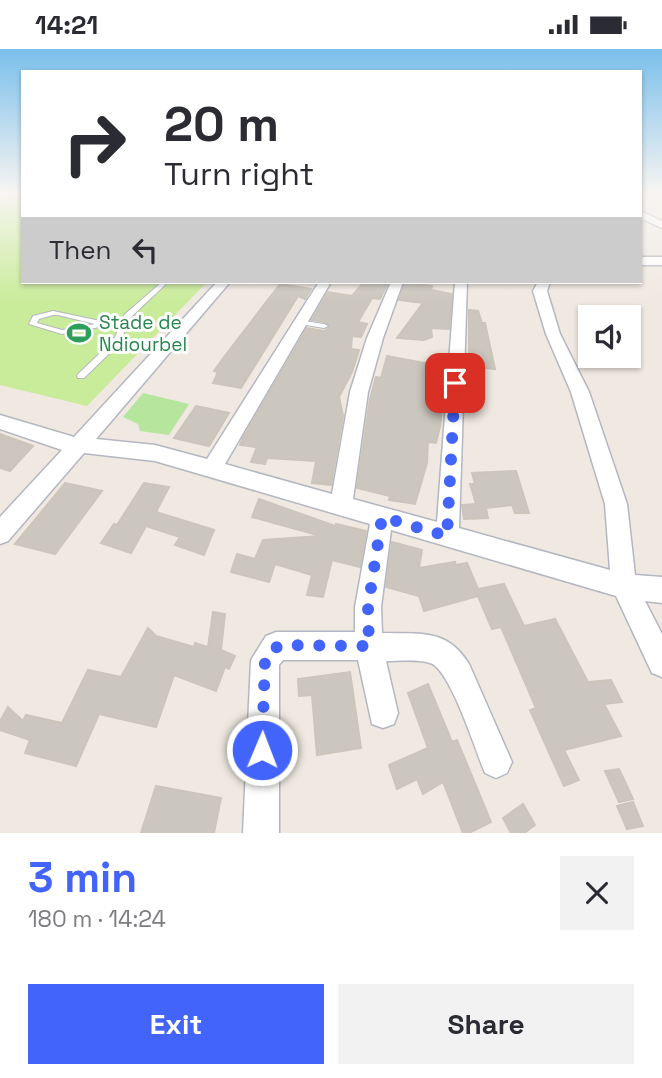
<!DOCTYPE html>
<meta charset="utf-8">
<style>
:root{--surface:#fff;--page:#f2f2f3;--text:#2b2b33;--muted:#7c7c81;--accent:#4264fb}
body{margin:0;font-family:"Space Grotesk",sans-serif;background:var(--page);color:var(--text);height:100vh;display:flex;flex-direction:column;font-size:26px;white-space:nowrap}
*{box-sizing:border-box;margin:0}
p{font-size:23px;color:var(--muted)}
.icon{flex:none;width:38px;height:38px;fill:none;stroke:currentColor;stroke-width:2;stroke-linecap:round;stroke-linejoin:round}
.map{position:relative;height:784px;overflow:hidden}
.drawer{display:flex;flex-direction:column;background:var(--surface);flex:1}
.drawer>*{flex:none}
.hud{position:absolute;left:21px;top:21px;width:621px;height:214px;border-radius:0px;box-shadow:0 2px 5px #0004;background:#fff;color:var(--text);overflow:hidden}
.controls{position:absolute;left:578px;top:256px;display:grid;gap:14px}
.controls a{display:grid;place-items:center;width:63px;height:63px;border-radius:0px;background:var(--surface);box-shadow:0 2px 5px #0004;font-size:35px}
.pin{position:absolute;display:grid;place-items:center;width:60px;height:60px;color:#fff;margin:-30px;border-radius:14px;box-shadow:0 4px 10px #0006}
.me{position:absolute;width:77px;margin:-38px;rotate:1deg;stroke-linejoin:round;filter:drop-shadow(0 0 5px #0008)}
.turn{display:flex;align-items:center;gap:24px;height:147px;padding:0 28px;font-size:32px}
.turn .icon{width:91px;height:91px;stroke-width:2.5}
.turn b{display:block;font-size:49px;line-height:60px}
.then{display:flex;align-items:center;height:66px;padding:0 28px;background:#0003;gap:14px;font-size:26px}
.round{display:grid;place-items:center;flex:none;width:74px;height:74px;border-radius:0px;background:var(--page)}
.overview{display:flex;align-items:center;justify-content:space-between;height:119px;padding:0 28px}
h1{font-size:42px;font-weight:700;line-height:52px;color:var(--accent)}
.cta{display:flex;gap:14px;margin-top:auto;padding:14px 28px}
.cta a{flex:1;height:80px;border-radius:0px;background:var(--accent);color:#fff;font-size:28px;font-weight:700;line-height:80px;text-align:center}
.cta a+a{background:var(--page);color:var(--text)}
.status{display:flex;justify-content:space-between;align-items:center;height:49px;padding:0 35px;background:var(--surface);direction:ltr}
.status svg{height:19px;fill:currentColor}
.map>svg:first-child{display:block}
.green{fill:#b6e59e}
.pitch{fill:#c9ec9a}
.building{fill:#cbc7bf;stroke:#cbc5ba;stroke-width:2}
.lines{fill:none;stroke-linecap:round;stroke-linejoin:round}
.service-casing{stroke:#b4b7c1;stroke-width:2}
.minor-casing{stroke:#b4b7c1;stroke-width:3}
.service{fill:#fff;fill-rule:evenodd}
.minor{fill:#fff;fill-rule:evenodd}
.route{stroke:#4264fb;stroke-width:12;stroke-dasharray:0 21.6}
.labels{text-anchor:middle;stroke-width:6;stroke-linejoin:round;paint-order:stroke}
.far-leisure-label{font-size:19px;fill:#27864d;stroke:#fff;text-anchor:start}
</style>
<div class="status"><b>14:21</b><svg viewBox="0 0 49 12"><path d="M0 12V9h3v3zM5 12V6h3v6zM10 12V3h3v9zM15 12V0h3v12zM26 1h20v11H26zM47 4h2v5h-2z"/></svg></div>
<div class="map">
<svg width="662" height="784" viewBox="0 0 662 784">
<rect width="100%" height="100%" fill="#efe9e1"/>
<path class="green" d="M143 344 189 355 169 386 140 382 138 375 123 368Z"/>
<path class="pitch" d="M5 145 23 148V233H207L87 357 0 336V148Z"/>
<g class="building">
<path d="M364 233 388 234 380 250 372 249 358 273 367 275 361 288 352 287 351 300 359 301 352 323 339 348 343 367 331 436 312 434 316 412 267 409 265 415 251 413 257 398 240 396 242 391 307 279 324 282 330 278 325 273 312 271 328 243 352 247Z"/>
<path d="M405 233 432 237 431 241 452 245 449 280 431 279 432 288 424 291 397 289 423 254 399 251Z"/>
<path d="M280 235 311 240 305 250 298 247 241 339 213 334 218 323 214 322 224 308Z"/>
<path d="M469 261 478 262 482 274H485L495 320 469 317Z"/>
<path d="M387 307 446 318 440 378 436 394 428 393 427 414 415 455 389 451 390 447 357 439 370 350 376 328 381 329Z"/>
<path d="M467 323 477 325 481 349 466 346Z"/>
<path d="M196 357 229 364 209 397 174 389Z"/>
<path d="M0 385 33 397 10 422 0 419Z"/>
<path d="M516 422 529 464H515L512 456 486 459 488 469 464 470 462 456 476 455 470 435H475L472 424Z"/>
<path d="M65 434 102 442 55 505 15 495Z"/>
<path d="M144 434 169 438 156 463 214 481 204 506 175 496 180 488 146 477 131 504 101 494 114 475 117 476Z"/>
<path d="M259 450 335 477 336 475 366 482 360 518 332 511 323 548 307 546 312 526 275 515 269 533 231 523 237 505 255 510 263 491 321 487 252 468Z"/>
<path d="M392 493 422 501 419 519 455 513 456 516 467 514 478 540 504 535 524 577 555 570 588 633 611 631 622 653 604 655 621 687 564 701 579 731 564 737 530 661 536 659 501 578 492 580 478 547 424 562 419 547 386 538Z"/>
<path d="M213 563 225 565 221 601 235 607 229 620 225 618 216 642 174 626 156 678 99 665 76 717 25 704 30 691 0 681V672L8 658 23 672 26 666 62 674 88 621 121 628 148 579 156 587 194 598 195 594 208 598Z"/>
<path d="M350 623 361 699 317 706 312 646 299 647 298 630Z"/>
<path d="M428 635 452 693 457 691 491 773 469 784H463L443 733 423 745 417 730 397 740 389 716 428 699 408 644Z"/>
<path d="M619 720 633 750 619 753 605 722Z"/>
<path d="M156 737 221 749 214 784H141Z"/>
<path d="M633 753 643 777 627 780 617 757Z"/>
<path d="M523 755 535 776 524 784H511L503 769Z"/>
</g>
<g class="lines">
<g class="service-casing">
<g id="service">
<path d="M162 233H168L130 269 120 294 84 329H78L77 327 78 325 114 291 124 266Z"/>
<path d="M53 262 105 273 109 275 105 277 62 285 29 275 33 267ZM53 266H58L95 275 62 281 37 274 39 270Z"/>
<path d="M297 271 324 275 328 277 324 279 300 275 296 273Z"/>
</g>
</g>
<g class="minor-casing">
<g id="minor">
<path d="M5 143H23V148Z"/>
<path d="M640 162 662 172V179L640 169Z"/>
<rect x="640" y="208" width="22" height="8"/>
<path d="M217 233H230L96 390 155 396 207 410 319 233H331L225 415 332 445 350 343 367 289 391 233H403L383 289 368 343 353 450 437 473 455 233H467L459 479 610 521 605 455 571 343 546 285 533 242 538 233H550L547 242 560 285 589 343 627 455 635 526 662 528V554L645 552 662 585V628L652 624 616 547 391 481 381 558 382 584C420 585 447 579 469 615L512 713 507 724 496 729 485 724C476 703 450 619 430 614 417 610 400 612 386 612L398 664 394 675 383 679 372 675 358 611H283L279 616V784H243L251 611 266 587 276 583H355V558L370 475 155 412 84 404 8 492 0 495V468L62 401 0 380V366L74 388Z"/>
</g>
</g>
<use href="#service" class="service"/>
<use href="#minor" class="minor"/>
</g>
<linearGradient id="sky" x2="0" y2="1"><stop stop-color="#7abfeb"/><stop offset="0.57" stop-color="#f8f5f2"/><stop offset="1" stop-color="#f8f5f2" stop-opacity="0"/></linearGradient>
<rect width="662" height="253" fill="url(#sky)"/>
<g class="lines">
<path class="route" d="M262 701 265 611 271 601 281 596 369 597 368 558 382 468 447 487 455 334"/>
</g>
<defs>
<g id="stadium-bare" transform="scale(1.89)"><path d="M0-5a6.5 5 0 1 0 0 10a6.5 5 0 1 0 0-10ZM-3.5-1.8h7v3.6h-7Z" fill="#2e9e5b" stroke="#fff" stroke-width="2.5" paint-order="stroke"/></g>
</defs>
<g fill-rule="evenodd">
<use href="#stadium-bare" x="79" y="284"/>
</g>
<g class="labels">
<g class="far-leisure-label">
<text x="99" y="280">Stade de<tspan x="99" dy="22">Ndiourbel</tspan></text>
</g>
</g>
</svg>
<div class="controls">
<a><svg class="icon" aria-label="sound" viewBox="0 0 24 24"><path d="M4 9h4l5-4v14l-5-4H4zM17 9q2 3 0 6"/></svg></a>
</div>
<div class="pin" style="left:455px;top:334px;background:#d93025"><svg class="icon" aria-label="arrive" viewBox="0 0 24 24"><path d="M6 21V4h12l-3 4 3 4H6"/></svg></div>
<svg class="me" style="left:262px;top:701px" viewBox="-20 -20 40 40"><circle r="17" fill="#4264fb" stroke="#fff" stroke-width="3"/><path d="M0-11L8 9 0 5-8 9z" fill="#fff"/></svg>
<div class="hud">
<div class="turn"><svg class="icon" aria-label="right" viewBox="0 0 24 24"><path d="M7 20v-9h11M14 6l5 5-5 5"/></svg><div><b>20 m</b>Turn right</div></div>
<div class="then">Then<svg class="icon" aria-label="left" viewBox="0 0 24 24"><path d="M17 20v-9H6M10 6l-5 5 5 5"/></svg></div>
</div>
</div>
<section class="drawer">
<div class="overview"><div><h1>3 min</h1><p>180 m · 14:24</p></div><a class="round"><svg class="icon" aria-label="close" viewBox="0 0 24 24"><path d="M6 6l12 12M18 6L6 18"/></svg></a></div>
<div class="cta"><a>Exit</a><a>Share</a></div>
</section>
